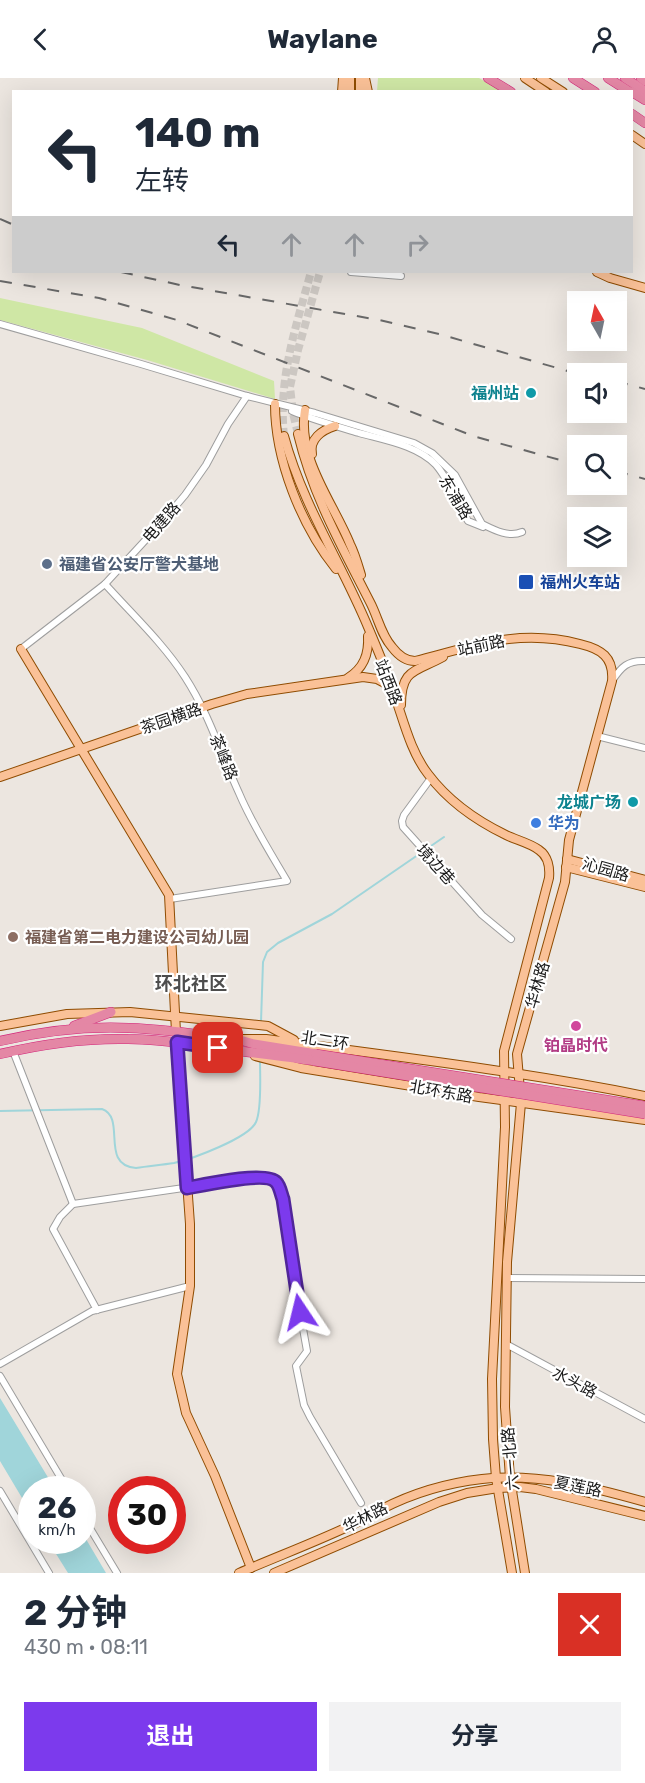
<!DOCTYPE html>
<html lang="zh">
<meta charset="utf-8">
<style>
:root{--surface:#fff;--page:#f2f2f3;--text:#1f2937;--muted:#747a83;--accent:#7c3aed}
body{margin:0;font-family:Rubik,"Noto Sans SC",sans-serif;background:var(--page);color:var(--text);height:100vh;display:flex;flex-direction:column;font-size:22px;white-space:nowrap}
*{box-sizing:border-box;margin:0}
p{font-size:20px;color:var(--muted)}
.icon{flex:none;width:33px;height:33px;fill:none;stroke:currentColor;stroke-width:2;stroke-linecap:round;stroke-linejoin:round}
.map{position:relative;height:1495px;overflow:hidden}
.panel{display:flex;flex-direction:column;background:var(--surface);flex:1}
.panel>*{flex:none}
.top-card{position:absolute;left:12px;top:12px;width:621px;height:183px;border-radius:0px;box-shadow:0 6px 24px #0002;background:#fff;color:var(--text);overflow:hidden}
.needle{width:39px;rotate:351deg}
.fabs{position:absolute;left:567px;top:213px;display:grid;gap:12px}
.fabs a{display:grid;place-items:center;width:60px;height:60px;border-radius:0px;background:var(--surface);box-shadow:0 6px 24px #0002;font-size:30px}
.speed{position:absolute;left:18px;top:1398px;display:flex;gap:12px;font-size:30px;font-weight:700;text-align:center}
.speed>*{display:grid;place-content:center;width:78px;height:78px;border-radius:50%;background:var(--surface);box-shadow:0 6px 24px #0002;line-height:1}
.speed small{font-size:15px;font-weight:400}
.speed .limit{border:9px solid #d22;background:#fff;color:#111}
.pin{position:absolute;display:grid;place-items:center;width:51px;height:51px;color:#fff;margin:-26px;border-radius:12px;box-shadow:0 3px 9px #0006}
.me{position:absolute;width:66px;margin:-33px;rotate:350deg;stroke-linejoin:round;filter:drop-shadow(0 0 4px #0008)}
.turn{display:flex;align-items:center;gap:21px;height:126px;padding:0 24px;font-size:27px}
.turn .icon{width:78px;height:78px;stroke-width:2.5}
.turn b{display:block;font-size:42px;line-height:51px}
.lanes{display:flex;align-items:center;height:57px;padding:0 24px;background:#0003;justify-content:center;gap:30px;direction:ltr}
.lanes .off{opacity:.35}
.round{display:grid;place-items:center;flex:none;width:63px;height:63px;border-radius:0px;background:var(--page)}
.overview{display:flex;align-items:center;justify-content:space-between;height:102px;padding:0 24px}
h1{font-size:36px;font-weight:700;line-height:45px}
.primary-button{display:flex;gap:12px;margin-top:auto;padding:12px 24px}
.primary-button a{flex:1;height:69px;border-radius:0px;background:var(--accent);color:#fff;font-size:24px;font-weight:700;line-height:69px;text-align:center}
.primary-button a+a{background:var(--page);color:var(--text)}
header{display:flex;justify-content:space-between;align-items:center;height:78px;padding:0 24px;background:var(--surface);font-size:27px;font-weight:700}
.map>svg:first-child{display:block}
.grass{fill:#cfe7a5}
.water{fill:#a0d5da}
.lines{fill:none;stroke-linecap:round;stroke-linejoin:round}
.stream{stroke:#a0d5da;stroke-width:2}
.major-tunnel{stroke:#ccc7c2;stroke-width:8;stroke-dasharray:8 4;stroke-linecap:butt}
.minor-casing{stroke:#9e9e9e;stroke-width:8}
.major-casing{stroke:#8f4c02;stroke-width:10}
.highway-casing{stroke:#d22579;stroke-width:10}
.minor{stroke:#fff;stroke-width:6}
.major{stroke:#fac197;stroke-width:8}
.highway{stroke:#e487a5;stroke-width:9}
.rail{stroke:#686868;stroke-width:2;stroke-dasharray:12 12;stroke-linecap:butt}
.highway-bridge-casing{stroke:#d22579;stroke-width:10;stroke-linecap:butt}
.highway-bridge{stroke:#e487a5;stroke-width:9}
.route-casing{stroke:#51269a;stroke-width:15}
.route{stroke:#7c3aed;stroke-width:10}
.culture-dot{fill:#0f9aa8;stroke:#fff;stroke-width:2}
.service-dot{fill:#5c6f8a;stroke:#fff;stroke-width:2}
.transit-dot{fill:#1a4fb4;stroke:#fff;stroke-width:2}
.shop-dot{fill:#3f7fe0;stroke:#fff;stroke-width:2}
.education-dot{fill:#8d6e63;stroke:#fff;stroke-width:2}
.hotel-dot{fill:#d1479c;stroke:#fff;stroke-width:2}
.labels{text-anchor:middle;stroke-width:4.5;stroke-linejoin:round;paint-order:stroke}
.culture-label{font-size:16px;font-weight:bold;fill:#0d838f;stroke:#fff;text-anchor:end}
.street-label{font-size:16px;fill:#1a1a1a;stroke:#fff}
.service-label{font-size:16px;font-weight:bold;fill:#4e5e75;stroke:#fff;text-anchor:start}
.transit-label{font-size:16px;font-weight:bold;fill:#164399;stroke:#fff;text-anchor:start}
.shop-label{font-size:16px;font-weight:bold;fill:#366cbe;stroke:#fff;text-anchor:start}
.education-label{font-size:16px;font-weight:bold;fill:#785e54;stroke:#fff;text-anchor:start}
.hotel-label{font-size:16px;font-weight:bold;fill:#b23c85;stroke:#fff}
.neighbourhood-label{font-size:18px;font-weight:bold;fill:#4d4d4d;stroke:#fff}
</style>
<header><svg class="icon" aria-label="back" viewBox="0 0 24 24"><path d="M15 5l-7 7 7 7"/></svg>Waylane<svg class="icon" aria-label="person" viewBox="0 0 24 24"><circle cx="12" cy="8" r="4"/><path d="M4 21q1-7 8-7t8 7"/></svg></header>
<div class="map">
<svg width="645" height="1495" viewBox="0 0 645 1495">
<rect width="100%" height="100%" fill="#ece6e0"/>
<g class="grass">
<path d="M378 0H479L501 13H377Z"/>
<path d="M0 220 142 250 274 303 275 321 147 282 0 242Z"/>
</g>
<g class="water">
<path d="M0 1320 55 1411 32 1412 31 1435 0 1383Z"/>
<path d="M83 1456 106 1495H68L48 1463 82 1462Z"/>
</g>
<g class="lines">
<g class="stream">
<path d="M261 944 263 884 267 874 278 865 332 836 444 759"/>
<path d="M0 1033 102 1031C127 1040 99 1087 136 1090 149 1088 161 1087 174 1085 192 1081 249 1060 256 1044 262 1031 260 998 260 983"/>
</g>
<g class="major-tunnel">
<path d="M298 356 293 335 290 309 298 272 320 194"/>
<path d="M284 358C278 301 296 248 311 194"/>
</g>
<g class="minor-casing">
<g id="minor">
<path d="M351 194 401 198"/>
<path d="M0 246 141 286 247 318 315 335 414 365 432 375 455 397 482 446C494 452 509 460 522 454"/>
<path d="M292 333C314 342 336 348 359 355 384 362 417 367 436 387 450 403 457 425 468 443L483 449"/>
<path d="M105 506C132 536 163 565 185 599 209 636 221 676 239 715 252 746 270 774 287 803L170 821"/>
<path d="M21 571 105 506 163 443 185 417 206 387 228 346 247 318"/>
<path d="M612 603C621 589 628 582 645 583"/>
<path d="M597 658 645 670"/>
<path d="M431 700 404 737 402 743 403 749 482 837 511 861"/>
<path d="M13 973 73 1126"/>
<path d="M507 1200 645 1201"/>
<path d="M97 1232 53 1151 60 1139 73 1126 260 1099 273 1101 278 1105 283 1121 293 1195 307 1273 296 1288 304 1327 310 1339 361 1425"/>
<path d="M506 1266 645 1341"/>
<path d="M0 1286 92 1233 190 1208"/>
<path d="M0 1298 68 1412"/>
<path d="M0 1413 49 1495"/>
<path d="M82 1437 117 1495"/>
</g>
</g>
<g class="major-casing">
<g id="major">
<path d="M365 0 368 14"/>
<path d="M525 0 546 14"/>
<path d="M541 0 563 14"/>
<path d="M342 14 343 0"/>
<path d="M350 14V0"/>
<path d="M360 14V0"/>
<path d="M632 57 645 66"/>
<path d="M597 194 610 200 645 210"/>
<path d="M275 326C275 382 301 447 336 491"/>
<path d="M305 332C297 381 333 424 350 466 355 476 358 487 361 497"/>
<path d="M298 356C313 418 341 467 370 524 378 539 381 557 392 569 398 577 405 583 415 583 474 568 518 550 580 566 601 571 614 579 612 603L569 762 565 804 517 976 521 1025 507 1184 505 1329 510 1400 525 1495"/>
<path d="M284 358C303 428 341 484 368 549 377 570 386 591 393 613 403 640 410 673 428 696 449 724 475 742 506 757 516 762 530 765 539 772 548 778 550 790 549 800L504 973 505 1049 492 1301 493 1361 496 1400 512 1495"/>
<path d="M312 376C309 361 322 352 335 348"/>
<path d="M21 571 169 817 176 954"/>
<path d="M348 600C364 590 369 576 368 558"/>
<path d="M401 627C401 590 416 594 443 579"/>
<path d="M0 699 212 626 247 616 363 599 377 601 392 609"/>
<path d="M567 781 645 802"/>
<path d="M566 789 645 809"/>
<path d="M0 948 67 936 130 934 268 948 294 962"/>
<path d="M242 961H266C392 978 520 993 645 1018"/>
<path d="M177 964 190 1146V1208L177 1296 186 1335 215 1398 251 1490"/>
<path d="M255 978 301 990 479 1019 645 1042"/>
<path d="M239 1495C278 1478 319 1463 358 1444 366 1440 373 1435 382 1431 413 1415 447 1405 482 1401 538 1395 592 1409 645 1424"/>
<path d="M274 1495 439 1424 467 1415 498 1410 520 1409 536 1411 645 1438"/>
</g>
</g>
<g class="highway-casing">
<g id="highway">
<path d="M488 0 511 14"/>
<path d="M573 0 595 14"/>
<path d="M608 0 630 14"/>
<path d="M625 0 645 13"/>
<path d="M641 0 645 3"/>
<path d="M632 14 645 22"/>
<path d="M632 36 645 45"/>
<path d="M74 948 111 934"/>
<path d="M0 963C43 953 85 948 129 950 166 951 203 957 240 962L254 966 316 976"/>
<path d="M0 976C42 966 84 960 128 961 158 961 189 966 219 970 251 975 283 978 315 983"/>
</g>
</g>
<use href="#minor" class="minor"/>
<use href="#major" class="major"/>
<use href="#highway" class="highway"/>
<g class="rail">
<path d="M0 141 14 147"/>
<path d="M121 194 180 207 379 242 439 256 578 296"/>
<path d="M0 203 99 220 177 242 473 358 578 387"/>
<path d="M616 303 645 311"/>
<path d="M616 393 645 401"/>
</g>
<g class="highway-bridge-casing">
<g id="highway-bridge">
<path d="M316 976 645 1028"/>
<path d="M315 983 645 1036"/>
</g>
</g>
<use href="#highway-bridge" class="highway-bridge"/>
</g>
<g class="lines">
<g class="route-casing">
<path id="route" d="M218 970 177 964 187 1110C203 1107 266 1093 276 1104 280 1108 281 1116 283 1121L300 1234"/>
</g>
<use href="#route" class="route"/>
</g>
<g class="culture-dot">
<circle cx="531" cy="315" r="6"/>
<circle cx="633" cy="724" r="6"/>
</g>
<circle class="service-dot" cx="47" cy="486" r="6"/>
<rect class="transit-dot" x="518" y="496" width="16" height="16" rx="3"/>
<circle class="shop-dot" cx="536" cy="745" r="6"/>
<circle class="education-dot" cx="13" cy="859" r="6"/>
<circle class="hotel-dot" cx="576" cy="948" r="6"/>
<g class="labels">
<g class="culture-label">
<text x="519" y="321">福州站</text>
<text x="621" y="730">龙城广场</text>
</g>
<g class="street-label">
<text transform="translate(456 419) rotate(59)" y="6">东浦路</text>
<text transform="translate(161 444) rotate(-49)" y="6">电建路</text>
<text transform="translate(481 567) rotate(-12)" y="6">站前路</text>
<text transform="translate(389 604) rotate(69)" y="6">站西路</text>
<text transform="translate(171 640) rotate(-19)" y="6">茶园横路</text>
<text transform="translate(224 679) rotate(68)" y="6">茶峰路</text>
<text transform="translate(436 786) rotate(48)" y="6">境边巷</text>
<text transform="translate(606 791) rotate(16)" y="6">沁园路</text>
<text transform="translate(537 907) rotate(-74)" y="6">华林路</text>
<text transform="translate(325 962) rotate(9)" y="6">北二环</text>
<text transform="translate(441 1013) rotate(10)" y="6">北环东路</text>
<text transform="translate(575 1304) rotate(28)" y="6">水头路</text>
<text transform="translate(510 1381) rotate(-95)" y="6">六一北路</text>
<text transform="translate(578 1408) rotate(11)" y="6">夏莲路</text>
<text transform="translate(365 1439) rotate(-27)" y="6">华林路</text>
</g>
<g class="service-label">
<text x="59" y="492">福建省公安厅警犬基地</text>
</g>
<g class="transit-label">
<text x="540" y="510">福州火车站</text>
</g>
<g class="shop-label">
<text x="548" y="751">华为</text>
</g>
<g class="education-label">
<text x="25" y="865">福建省第二电力建设公司幼儿园</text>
</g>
<g class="hotel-label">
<text x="576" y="973">铂晶时代</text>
</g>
<g class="neighbourhood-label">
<text x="191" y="912">环北社区</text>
</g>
</g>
</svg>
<div class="fabs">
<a><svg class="needle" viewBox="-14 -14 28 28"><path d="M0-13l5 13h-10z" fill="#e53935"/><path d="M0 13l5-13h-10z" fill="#747a83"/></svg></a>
<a><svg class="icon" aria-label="sound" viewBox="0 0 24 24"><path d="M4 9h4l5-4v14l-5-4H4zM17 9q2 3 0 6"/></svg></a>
<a><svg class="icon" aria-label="search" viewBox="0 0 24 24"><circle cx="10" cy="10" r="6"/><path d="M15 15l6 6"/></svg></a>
<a><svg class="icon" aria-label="layers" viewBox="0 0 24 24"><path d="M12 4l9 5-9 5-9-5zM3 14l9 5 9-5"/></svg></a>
</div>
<div class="speed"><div>26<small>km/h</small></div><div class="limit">30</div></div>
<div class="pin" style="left:218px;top:970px;background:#d93025"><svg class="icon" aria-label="arrive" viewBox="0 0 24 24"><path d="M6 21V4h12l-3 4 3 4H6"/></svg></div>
<svg class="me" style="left:300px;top:1234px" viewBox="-20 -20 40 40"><path d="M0-17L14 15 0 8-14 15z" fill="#7c3aed" stroke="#fff" stroke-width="4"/></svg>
<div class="top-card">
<div class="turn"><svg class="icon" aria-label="left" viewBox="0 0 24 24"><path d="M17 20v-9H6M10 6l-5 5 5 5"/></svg><div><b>140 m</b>左转</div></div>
<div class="lanes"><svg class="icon" aria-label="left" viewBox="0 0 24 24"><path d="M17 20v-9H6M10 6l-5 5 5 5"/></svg><svg class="icon off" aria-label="ahead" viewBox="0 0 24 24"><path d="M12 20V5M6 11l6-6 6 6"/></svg><svg class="icon off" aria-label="ahead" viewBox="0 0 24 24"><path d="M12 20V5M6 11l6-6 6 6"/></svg><svg class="icon off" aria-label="right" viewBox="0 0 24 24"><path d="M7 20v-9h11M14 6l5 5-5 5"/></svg></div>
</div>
</div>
<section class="panel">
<div class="overview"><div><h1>2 分钟</h1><p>430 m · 08:11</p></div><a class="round" style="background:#d93025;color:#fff"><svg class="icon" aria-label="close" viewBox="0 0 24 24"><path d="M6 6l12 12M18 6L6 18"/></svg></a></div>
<div class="primary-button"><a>退出</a><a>分享</a></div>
</section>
